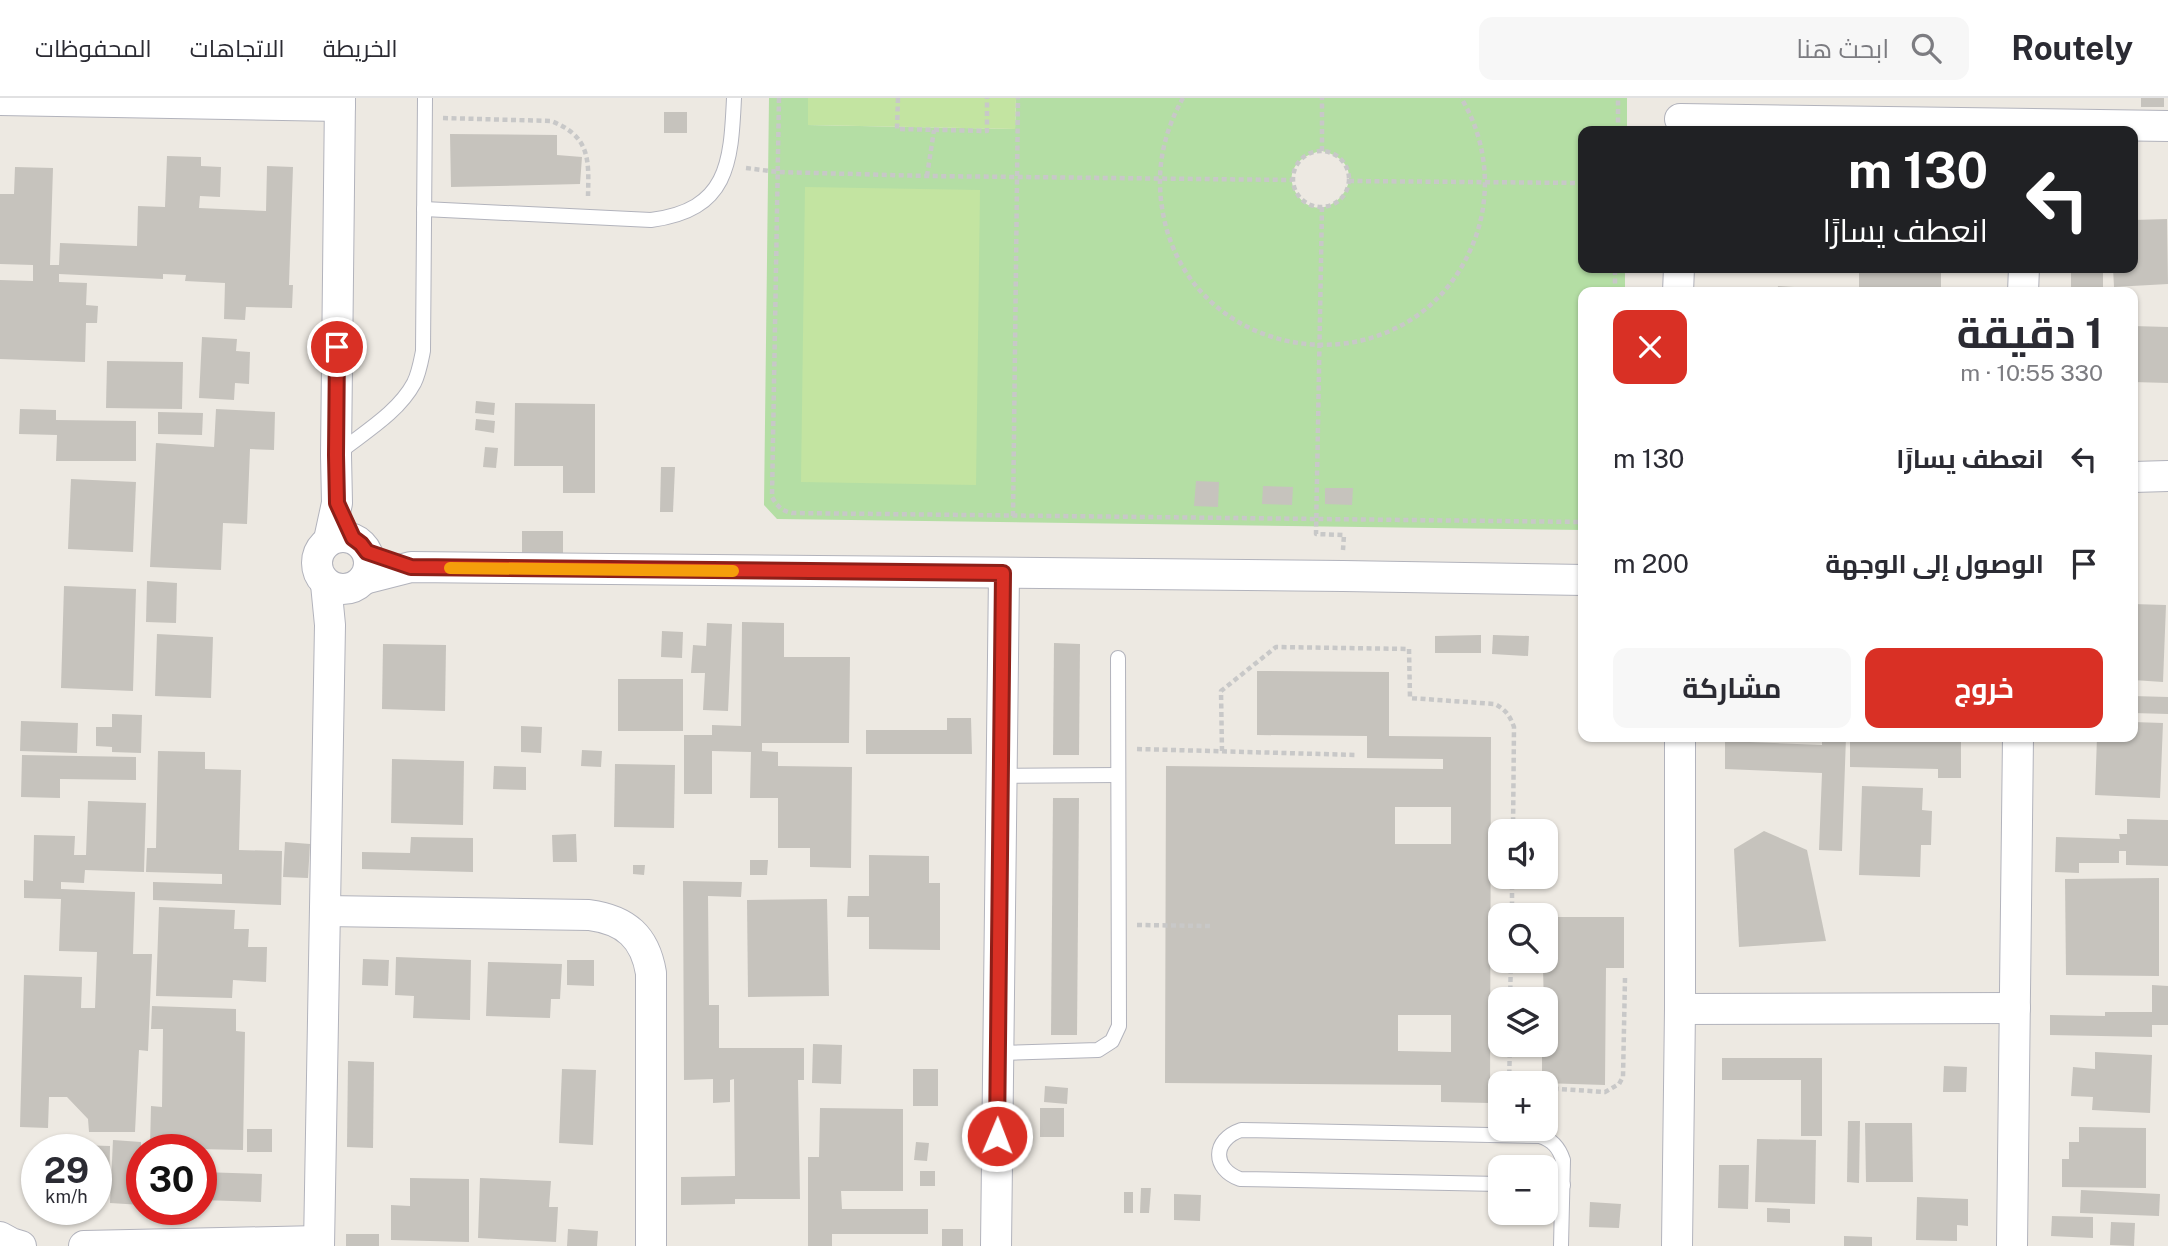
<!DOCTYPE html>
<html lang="ar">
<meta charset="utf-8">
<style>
:root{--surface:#fff;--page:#f7f7f7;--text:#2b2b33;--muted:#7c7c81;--line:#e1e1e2;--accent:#d93025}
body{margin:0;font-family:"Public Sans",Cairo,sans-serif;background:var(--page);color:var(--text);direction:rtl;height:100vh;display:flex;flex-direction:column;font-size:26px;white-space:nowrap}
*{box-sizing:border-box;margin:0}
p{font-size:23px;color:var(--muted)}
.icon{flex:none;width:38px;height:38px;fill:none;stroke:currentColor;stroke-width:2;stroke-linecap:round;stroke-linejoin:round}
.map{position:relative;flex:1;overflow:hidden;direction:ltr}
.details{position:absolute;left:1578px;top:189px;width:560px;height:455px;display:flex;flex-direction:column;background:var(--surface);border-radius:14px;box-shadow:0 2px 5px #0004;direction:rtl}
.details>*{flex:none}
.top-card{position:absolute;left:1578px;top:28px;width:560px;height:147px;border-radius:14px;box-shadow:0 2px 5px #0004;direction:rtl;background:#202124;color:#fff;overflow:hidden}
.tools{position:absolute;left:1488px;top:721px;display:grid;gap:14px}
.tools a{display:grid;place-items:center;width:70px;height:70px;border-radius:14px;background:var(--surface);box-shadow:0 2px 5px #0004;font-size:35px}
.speed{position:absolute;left:21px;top:1036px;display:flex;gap:14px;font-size:35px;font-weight:700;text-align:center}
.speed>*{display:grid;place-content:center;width:91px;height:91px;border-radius:50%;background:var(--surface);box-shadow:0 2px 5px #0004;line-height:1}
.speed small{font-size:18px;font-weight:400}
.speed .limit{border:10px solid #d22;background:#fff;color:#111}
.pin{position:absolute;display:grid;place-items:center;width:60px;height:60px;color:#fff;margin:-30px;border:4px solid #fff;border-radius:50%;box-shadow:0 2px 7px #0007}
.me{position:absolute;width:77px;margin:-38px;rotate:1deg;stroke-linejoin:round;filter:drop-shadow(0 0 5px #0008)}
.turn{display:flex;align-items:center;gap:24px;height:147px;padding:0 35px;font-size:32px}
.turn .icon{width:91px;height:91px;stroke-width:2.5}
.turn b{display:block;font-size:49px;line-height:60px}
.round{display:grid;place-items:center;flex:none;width:74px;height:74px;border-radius:14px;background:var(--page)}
.overview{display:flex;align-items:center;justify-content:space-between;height:119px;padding:0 35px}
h1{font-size:42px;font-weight:700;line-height:52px}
.button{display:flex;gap:14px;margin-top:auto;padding:14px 35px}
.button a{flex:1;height:80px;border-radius:14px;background:var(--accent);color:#fff;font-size:28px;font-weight:700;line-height:80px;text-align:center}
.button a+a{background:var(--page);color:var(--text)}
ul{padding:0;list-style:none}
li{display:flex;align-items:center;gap:21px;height:105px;padding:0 35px}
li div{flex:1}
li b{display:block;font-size:26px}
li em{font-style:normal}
header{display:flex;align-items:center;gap:42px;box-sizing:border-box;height:98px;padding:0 35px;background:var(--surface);border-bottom:2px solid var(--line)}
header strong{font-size:33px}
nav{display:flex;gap:38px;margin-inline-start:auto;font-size:24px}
.search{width:490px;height:63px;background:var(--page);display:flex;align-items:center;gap:18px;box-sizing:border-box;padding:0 24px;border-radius:14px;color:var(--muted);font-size:26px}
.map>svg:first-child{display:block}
.green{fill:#b4dea4;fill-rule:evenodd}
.pitch{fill:#c3e4a1}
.building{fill:#c6c3bd;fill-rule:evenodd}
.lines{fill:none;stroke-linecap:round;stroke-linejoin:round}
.lane-casing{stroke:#b2b3bc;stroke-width:16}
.street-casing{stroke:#b2b3bc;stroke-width:32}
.path{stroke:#c8c8c8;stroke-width:4.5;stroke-dasharray:5 3.5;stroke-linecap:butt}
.lane{stroke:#fff;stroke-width:14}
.street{stroke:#fff;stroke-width:30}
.route-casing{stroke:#8d1f18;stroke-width:18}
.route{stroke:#d93025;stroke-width:12}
.slow{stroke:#f59e0b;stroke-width:12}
</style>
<header>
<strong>Routely</strong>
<div class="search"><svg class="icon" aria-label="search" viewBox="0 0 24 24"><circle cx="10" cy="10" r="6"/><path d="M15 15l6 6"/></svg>ابحث هنا</div>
<nav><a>الخريطة</a><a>الاتجاهات</a><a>المحفوظات</a></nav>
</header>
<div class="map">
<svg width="2168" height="1148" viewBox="0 0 2168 1148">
<rect width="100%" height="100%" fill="#ede9e2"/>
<path class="green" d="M769 0H808V27L1015 31 1016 0H1627V33H1584V170H1625V194H1584V432L777 421 764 407ZM1322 53C1384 68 1324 140 1296 95 1283 73 1301 56 1322 53Z"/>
<g class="pitch">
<path d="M808 0H1016L1015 31 808 27Z"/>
<path d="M805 89 980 92 976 387 801 384Z"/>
</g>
<g class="building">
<rect x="2141" y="0" width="23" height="9"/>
<rect x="664" y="14" width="23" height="21"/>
<path d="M450 36 557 37V57L582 59 580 86 451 89Z"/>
<path d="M167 58 201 59V68L221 69 220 99 200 98 199 110 266 113 267 68 293 69 289 187H293L292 210 246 209 245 222 224 221 225 185 185 183 186 177 163 176V181L59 176V184L87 185 86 207 98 208 97 225H86L85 264 0 261V182L33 183V167L0 166V96H14L15 69 53 70 50 167H59L60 145 137 148 138 108 165 109Z"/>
<path d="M2167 121 2168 186 2114 189 2113 170H2133V122Z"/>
<rect x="1859" y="170" width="82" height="24"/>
<path d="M1962 170H1982V174L1962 173Z"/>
<rect x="2071" y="170" width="32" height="24"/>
<path d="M1778 188 1842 192 1841 194H1777Z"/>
<path d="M2133 228 2168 229V285L2133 284Z"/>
<path d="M202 239 237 241 236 253 250 254 249 286 235 285 234 302 199 300Z"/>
<path d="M107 263 183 264 182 311 106 310Z"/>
<path d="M476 303 495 305 494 317 475 315Z"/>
<path d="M515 305 595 306V395H563V368H514Z"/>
<path d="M20 311 56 312V322L136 323V363H56L57 337 19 336Z"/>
<path d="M216 311 275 314 274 352 250 351 247 426 223 425 221 472 150 469 156 345 214 349Z"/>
<path d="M158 314 203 315 202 337 158 336Z"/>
<path d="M476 321 495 323 494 335 475 332Z"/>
<path d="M485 349 498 350 496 370 483 369Z"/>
<path d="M661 369H675L673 414H660Z"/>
<path d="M71 381 136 384 133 454 68 451Z"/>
<path d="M1196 383 1219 384 1218 409 1194 408Z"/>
<path d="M1263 388 1293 389 1292 407 1262 406Z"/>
<path d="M1325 390H1353L1352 407 1325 406Z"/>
<rect x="522" y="433" width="41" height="22"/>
<path d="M147 483 177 485 176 525 146 524Z"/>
<path d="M64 488 136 491 133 593 61 590Z"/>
<path d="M2133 506 2166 507 2163 584 2133 582Z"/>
<path d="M742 524 784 525V559H850L849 645H762V653L778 654V668L852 669 851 770 810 769V750H778V700H750L751 654 712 653V696H684V637H712V627L741 628Z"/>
<path d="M707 525 732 526 728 613 703 612 705 575H691L693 547 706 548Z"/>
<path d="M662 533 683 534 682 560 661 559Z"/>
<path d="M157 536 213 539 211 600 155 598Z"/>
<path d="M1481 537V555H1435V538Z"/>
<path d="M1493 537 1529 538 1528 558 1492 556Z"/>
<path d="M1054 545 1080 546 1079 657H1053Z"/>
<path d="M383 546 446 547 445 613 382 611Z"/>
<path d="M1257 573 1389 574V638L1491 639 1490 1005 1441 1004V987L1165 985 1166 668 1443 671V661L1367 660V638L1257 637ZM1395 709H1451V746H1395ZM1398 917H1451V954L1398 953Z"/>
<rect x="618" y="581" width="65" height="52"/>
<path d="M2133 598 2168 599V616L2133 615Z"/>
<path d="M112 616 142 617 141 655 112 654V649L96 648V629H112Z"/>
<path d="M947 620H971L972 656H866V632H947Z"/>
<path d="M21 623 78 625 77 655 20 653Z"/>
<path d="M2133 624 2163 625 2160 700 2095 697 2097 639H2133Z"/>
<path d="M521 628 542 629 541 655 521 654Z"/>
<path d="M1822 639H1846L1842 753 1819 752 1822 675 1725 671V643L1822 647Z"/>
<path d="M1850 639H1918V642H1961V680H1938V671L1850 669Z"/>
<path d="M582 652 602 653 601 669 581 668Z"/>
<path d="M158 653 205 654V671L241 672 239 752 282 753 281 807 153 802V784L222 786V776L146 774 147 750H156Z"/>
<path d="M22 657 136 659V682L60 681V700L21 699Z"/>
<path d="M392 661 464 663 463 727 391 725Z"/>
<path d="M615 666 675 667 674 730 614 729Z"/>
<path d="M494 668 526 669V692L493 691Z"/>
<path d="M1862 688 1923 690 1922 712 1932 713 1931 747H1921L1920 779 1859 777Z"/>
<path d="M1053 700H1079L1077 937H1051Z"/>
<path d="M88 703 146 705 144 774 85 772 84 785 61 784V791L135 794 133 856H152L148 953 139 952 135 1034H89L88 1021 67 999H49L48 1030 20 1029 24 877 82 879 81 910H95L97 854 59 853 61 801 24 800V782L33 783 34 737 75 738 74 757H86Z"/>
<path d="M2127 721 2168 722V768L2126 767V753H2119V765H2079V775L2055 774 2056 739 2120 741 2119 736H2127Z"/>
<path d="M1764 733 1807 752 1826 843 1739 849 1734 751Z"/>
<path d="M576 736 577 764H553L552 737Z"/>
<path d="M411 739 473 740V774L362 771V754L410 755Z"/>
<path d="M285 744 310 746 308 780 283 779Z"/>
<path d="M869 757 929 758V785H940V852L869 851V819H847L848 798H869Z"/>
<path d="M750 762H768L767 777H750Z"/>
<path d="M633 767H645L644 777 633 776Z"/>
<path d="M2159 780V878L2066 877 2065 781Z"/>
<path d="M683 783 742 784 741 799 708 798 709 907H719V950H804V982H798L800 1101H735V1106L681 1107V1079L735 1078 734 981 730 982V1004L713 1005V981L684 982Z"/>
<path d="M827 801 829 898 748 899 747 802Z"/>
<path d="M159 809 235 812 234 831H249L248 849H267L266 884 233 882 232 900 156 898Z"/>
<path d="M1545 819H1624V870H1606L1605 987 1542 985V947H1545L1543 870H1522V863H1545Z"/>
<path d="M396 859 471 862 470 922 413 920 414 898 395 897Z"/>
<path d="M363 861 389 862 388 888 362 887Z"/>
<path d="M567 862H594V888L567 887Z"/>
<path d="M488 864 562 866 560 901H551L550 920 486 918Z"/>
<path d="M2152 887 2168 888V927H2152V939L2050 937V917L2105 918V914H2152Z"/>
<path d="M152 908 236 911V933L245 934 243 1052 150 1050 151 1008 162 1009 163 931H151Z"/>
<path d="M813 946 842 947 841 986 812 985Z"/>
<path d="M2095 954 2152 957 2150 1015 2092 1012 2093 999 2071 998 2073 969 2095 971Z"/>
<path d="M1722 960H1822V1038H1801V982H1722Z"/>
<path d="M348 963 374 964 373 1050 347 1049Z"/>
<path d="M1944 968 1967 969 1966 994H1943Z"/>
<path d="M562 971 596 972 593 1047 559 1045Z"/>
<rect x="913" y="971" width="25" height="37"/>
<path d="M1045 988 1068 990 1067 1006 1044 1004Z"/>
<path d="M820 1010 903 1011V1093H841L842 1111H928V1136H832V1148H808V1059H819Z"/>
<rect x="1040" y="1010" width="24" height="29"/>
<path d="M1848 1023H1860L1859 1085 1847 1084Z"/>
<path d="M1865 1025H1912L1913 1084H1866Z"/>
<path d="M2079 1029 2146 1030V1090L2062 1089V1061H2069V1044H2079Z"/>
<rect x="247" y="1031" width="25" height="23"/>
<path d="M1757 1041 1816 1042 1815 1106 1755 1104Z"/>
<path d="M113 1042 141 1044 142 1107 110 1105Z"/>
<path d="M916 1044 929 1045 927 1063 914 1062Z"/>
<path d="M48 1046 110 1048 109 1093H96V1052H48Z"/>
<path d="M1719 1067H1749L1748 1111 1718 1110Z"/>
<rect x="920" y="1073" width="15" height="15"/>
<path d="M201 1074 262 1076 261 1104 201 1102Z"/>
<path d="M410 1080 469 1081V1144L391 1142V1107L410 1108Z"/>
<path d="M480 1080 551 1083 549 1109H558L556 1144 478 1140Z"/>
<path d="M1141 1090H1151L1149 1115H1140Z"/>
<path d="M2081 1092 2160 1096 2159 1118 2080 1115Z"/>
<rect x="1124" y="1094" width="9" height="21"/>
<path d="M1174 1096 1201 1097 1200 1123 1174 1122Z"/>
<path d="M1917 1099 1968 1101V1128L1957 1127V1143L1916 1142Z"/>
<path d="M1590 1104 1621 1106 1619 1130 1589 1129Z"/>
<path d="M1767 1110 1790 1111V1125L1767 1124Z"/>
<path d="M2052 1118 2093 1119V1140L2051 1138Z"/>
<path d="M2111 1124 2135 1125 2134 1148 2110 1147Z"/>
<path d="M568 1131 598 1133 597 1148H567Z"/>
<rect x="942" y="1131" width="21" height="17"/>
<rect x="346" y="1136" width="33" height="12"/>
<path d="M1844 1138 1872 1139V1148H1844Z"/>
</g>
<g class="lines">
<g class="lane-casing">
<g id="lane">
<path d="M424 111 651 122C728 112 731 66 734 0"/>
<path d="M337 356C363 335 398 315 414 285 419 275 421 263 423 253L425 0"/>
<path d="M1001 678 1118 677"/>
<path d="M998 955 1098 952 1112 943 1119 928 1118 560"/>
<path d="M1500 1086 1240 1081C1212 1071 1212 1042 1241 1032L1540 1038C1553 1042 1559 1050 1563 1062L1561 1148"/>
<path d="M1545 1087H1563"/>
</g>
</g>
<g class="street-casing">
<g id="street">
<path d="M0 2 340 8"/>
<path d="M1680 21 2168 28"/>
<path d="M1678 194 1679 170"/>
<path d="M2023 194 2024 170"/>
<path d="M2133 379 2168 378"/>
<circle cx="343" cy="465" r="26"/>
<path d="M329 442 337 405 336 357 340 0"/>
<path d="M364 481 411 469 1343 478 1584 482"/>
<path d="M325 813 589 817C626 822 645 839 651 875V1148"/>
<path d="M1680 911 2015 910"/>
<path d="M0 1139 11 1145 21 1148"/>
<path d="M84 1148 319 1143"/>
<path d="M319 1148 330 527 326 486"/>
<path d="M996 1148 1004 475"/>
<path d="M1677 1148 1680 911V639"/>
<path d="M2012 1148 2018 639"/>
</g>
</g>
<g class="path">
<path d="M779 0 772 399C777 408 782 413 792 415L1584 424"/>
<path d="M898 0 897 31 987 33V0"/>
<path d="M1183 0C1165 32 1157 65 1161 102 1180 273 1417 302 1476 138 1492 92 1486 40 1461 0"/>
<path d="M443 20 551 23C590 38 589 61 588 98"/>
<path d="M1618 33V0"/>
<circle cx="1321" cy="81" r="28"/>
<path d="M1322 53V0"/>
<path d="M746 70 778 74 927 78 1292 82"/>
<path d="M927 78 934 32"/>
<path d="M1349 83 1584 85"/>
<path d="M1322 109 1316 436 1344 437 1343 452"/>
<path d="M1615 194V170"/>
<path d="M1013 418 1018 0"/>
<path d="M1137 651 1357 657"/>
<path d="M1222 653 1221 593 1276 549 1409 551 1410 600 1495 606C1506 612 1510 618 1514 629L1513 733"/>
<path d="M1512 817V779"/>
<path d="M1137 827 1210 828"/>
<path d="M1510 901 1511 863"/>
<path d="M1509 985 1510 947"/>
<path d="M1545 990 1605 994 1619 986 1623 979 1625 880"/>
</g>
<use href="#lane" class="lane"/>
<use href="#street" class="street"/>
</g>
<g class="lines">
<g class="route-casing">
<path id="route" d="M337 249 336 357 337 405 353 440 361 446 367 454 411 469 1003 475 997 1038"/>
</g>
<use href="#route" class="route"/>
<path class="slow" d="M450 470 733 473"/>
</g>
</svg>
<div class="tools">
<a><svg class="icon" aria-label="sound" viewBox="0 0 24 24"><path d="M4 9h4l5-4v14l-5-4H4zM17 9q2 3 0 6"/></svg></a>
<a><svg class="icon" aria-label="search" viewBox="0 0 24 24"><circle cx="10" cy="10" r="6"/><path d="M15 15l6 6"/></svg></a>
<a><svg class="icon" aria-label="layers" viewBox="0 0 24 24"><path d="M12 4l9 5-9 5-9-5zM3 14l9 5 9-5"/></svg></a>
<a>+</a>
<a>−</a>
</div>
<div class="speed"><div>29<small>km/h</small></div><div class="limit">30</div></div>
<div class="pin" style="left:337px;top:249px;background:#d93025"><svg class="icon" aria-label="arrive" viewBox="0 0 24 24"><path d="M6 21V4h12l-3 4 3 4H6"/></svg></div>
<svg class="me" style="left:997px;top:1038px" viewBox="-20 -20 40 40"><circle r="17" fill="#d93025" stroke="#fff" stroke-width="3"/><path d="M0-11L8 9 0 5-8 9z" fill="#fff"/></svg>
<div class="top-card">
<div class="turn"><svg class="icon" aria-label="left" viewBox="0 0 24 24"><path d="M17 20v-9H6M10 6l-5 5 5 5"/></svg><div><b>130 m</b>انعطف يسارًا</div></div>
</div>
<section class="details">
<div class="overview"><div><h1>1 دقيقة</h1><p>330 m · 10:55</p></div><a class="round" style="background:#d93025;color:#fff"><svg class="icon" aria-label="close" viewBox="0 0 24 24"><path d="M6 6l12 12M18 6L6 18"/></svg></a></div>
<ul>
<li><svg class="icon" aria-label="left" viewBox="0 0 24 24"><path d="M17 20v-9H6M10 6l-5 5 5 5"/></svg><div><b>انعطف يسارًا</b></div><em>130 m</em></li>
<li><svg class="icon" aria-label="arrive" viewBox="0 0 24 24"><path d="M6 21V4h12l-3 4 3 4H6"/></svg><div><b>الوصول إلى الوجهة</b></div><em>200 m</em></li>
</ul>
<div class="button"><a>خروج</a><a>مشاركة</a></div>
</section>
</div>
